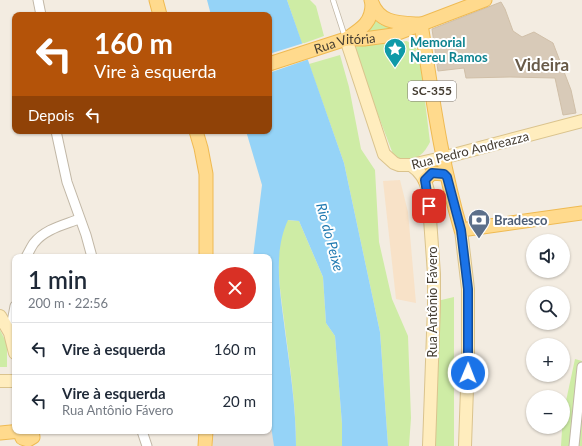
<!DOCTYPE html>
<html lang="pt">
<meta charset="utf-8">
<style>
:root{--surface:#fff;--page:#f6f6f7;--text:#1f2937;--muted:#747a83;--line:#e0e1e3}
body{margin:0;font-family:Lato,sans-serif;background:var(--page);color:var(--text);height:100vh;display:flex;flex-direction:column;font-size:15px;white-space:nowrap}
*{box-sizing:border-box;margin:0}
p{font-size:13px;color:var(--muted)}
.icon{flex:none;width:22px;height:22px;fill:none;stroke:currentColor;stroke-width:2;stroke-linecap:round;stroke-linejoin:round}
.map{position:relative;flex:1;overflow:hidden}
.sheet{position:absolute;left:12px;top:254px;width:260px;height:180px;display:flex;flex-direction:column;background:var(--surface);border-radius:8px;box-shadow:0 1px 3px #0004}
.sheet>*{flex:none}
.top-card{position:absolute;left:12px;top:12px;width:260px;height:122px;border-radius:8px;box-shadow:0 1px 3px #0004;background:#b45309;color:#fff;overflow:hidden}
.buttons{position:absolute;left:526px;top:234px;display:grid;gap:8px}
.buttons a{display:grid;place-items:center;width:44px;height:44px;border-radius:50%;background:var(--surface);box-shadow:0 1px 3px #0004;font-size:20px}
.pin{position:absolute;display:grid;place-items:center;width:34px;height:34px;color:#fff;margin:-17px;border-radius:8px;box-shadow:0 2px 6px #0006}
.me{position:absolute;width:44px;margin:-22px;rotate:1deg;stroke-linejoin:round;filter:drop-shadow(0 0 3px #0008)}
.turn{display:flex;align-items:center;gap:14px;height:84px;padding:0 16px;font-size:18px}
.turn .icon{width:52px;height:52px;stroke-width:2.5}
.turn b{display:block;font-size:28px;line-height:34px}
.then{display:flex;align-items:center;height:38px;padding:0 16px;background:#0003;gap:8px;font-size:15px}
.round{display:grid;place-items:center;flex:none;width:42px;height:42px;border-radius:21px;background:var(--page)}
.summary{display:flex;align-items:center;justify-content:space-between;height:68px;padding:0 16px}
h1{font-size:24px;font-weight:600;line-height:30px}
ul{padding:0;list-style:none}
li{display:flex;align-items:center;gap:12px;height:52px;padding:0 16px;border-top:1px solid var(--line)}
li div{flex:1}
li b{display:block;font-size:15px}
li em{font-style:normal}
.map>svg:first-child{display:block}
.commercial{fill:#f8e2c8}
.industrial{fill:#e4ddd6}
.green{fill:#ceeca5}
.water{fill:#95d3f7}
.pier{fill:#f3ece1}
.building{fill:#d8cab8;stroke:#d0bfa8}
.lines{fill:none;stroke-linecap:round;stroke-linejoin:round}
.lane-casing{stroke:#c1b7a6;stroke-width:6}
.street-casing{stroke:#c1b7a6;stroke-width:11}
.secondary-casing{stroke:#dac38d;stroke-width:14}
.primary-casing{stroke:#efba52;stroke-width:15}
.lane{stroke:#fff;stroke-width:4.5}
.street{stroke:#fff;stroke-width:9}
.secondary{stroke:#ffedbe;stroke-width:12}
.primary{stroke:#ffda8d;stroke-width:13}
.route-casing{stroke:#114b97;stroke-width:10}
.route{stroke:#1a73e8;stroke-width:7}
.labels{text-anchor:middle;stroke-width:4;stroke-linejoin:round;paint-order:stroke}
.shield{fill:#fff;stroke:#7c766f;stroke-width:1}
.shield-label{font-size:12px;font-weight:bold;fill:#443c31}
.culture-label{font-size:13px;font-weight:bold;fill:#0d838f;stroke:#fff;text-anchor:start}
.street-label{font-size:13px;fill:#443c31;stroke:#fff}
.service-label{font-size:13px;font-weight:bold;fill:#4e5e75;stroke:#fff;text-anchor:start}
.water-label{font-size:14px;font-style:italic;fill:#207ab1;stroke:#fff}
.district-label{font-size:17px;font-weight:bold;fill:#685a48;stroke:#fff}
</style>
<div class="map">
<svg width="582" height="446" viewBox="0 0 582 446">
<rect width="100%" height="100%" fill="#f3ece1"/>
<path class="commercial" d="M400 180 408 212 416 303 396 299 383 181Z"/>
<path class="industrial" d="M269 367 282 446H213V431H269Z"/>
<g class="green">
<path d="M287 0H310L316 6 324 36 302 44Z"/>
<path d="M373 17C380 28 390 27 402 28L363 35Z"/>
<path d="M407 41 414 46 419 52 430 142C422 157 417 159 400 161L393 154 352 47Z"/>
<path d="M340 55 349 87 361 149 375 170 379 242 392 299 408 336 411 418 409 446H388L380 332 344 163 309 64Z"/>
<path d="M287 220 299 221 323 277 326 323 335 336 342 424V446H296C296 406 290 367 285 328 281 293 272 253 287 220Z"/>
<path d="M454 297V446H434L437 301Z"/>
<path d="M0 330 7 344V367H0Z"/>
<path d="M575 359 582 361V446H561L563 415Z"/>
</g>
<path class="water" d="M207 0H287L344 163 380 332 388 446H342V424L335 336 326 323 323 277 299 221 288 220C272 254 281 296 285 331 290 369 296 407 296 446H274L269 413V257H253L262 185 246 131H269V15H211Z"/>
<path class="pier" d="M304 43 309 59 269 73V54Z"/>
<path class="building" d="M501 2 505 9 513 31 522 37 534 32 553 43 571 90 576 113 563 115 555 78 510 77 466 78 464 68 438 71 432 29Z"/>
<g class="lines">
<g class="lane-casing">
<path id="lane" d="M333 0 345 37"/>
</g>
<g class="street-casing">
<g id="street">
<path d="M38 0 41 15"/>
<path d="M56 131 67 182 86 235 92 257"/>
<path d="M26 257C29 252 31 247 34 243 45 229 64 225 79 219"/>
<path d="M10 333 15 306"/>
<path d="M142 431 147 446"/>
<path d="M574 446 582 367"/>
</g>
</g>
<g class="secondary-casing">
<g id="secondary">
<path d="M346 39 384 154 394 163 399 165H411L442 158 582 121"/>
<path d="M411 165C421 172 425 179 428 191L434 274V305L429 446"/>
<path d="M461 230 468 289V359L465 446"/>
<path d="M0 316 10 333 15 353"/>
<path d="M0 381H15"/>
</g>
</g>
<g class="primary-casing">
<g id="primary">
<path d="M156 0 160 15"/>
<path d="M371 0C378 23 397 23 418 24"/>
<path d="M421 24C432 93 441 163 461 230L582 213"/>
<path d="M346 39C361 29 372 23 372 4"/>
<path id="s1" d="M269 64 346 39H364L393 35 485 0"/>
<path d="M196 131 201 148 206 174V257"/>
<path d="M425 180 432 173 444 174 447 177"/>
<path d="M22 431 21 435 22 438 28 440 33 437 32 431"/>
<path d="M0 433 21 431"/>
<path d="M205 446 206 431"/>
</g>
</g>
<use href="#lane" class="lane"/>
<use href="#street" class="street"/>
<use href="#secondary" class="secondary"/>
<use href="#primary" class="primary"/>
</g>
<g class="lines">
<g class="route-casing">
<path id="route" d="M429 206 425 180 432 173 444 174 447 177 461 230 468 289V373"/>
</g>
<use href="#route" class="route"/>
</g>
<defs>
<g id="sight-pin" transform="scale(1.15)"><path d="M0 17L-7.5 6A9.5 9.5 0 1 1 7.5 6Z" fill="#0f9aa8" stroke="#fff"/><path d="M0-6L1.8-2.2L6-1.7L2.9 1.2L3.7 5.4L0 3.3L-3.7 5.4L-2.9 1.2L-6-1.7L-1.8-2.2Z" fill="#fff"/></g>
<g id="bank-pin" transform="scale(1.15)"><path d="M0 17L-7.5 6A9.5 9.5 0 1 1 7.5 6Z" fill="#5c6f8a" stroke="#fff"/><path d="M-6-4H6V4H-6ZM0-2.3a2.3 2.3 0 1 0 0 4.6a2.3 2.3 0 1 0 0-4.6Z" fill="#fff"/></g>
</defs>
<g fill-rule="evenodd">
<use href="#sight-pin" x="395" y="49"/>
<use href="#bank-pin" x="479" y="220"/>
</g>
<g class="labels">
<rect class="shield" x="408" y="81" width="48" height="20" rx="3"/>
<g class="shield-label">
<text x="432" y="95">SC-355</text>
</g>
<g class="culture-label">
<text x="410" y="47">Memorial<tspan x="410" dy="15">Nereu Ramos</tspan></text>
</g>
<g class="street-label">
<text dy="5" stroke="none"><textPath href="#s1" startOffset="79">Rua Vitória</textPath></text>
<text transform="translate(470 150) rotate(-14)" y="5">Rua Pedro Andreazza</text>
<text transform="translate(432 302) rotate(-90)" y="5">Rua Antônio Fávero</text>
</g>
<g class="service-label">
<text x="494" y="225">Bradesco</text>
</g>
<g class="water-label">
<text transform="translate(330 237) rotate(75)" y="5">Rio do Peixe</text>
</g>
<g class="district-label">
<text x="542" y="71">Videira</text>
</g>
</g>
</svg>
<div class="buttons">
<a><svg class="icon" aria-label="sound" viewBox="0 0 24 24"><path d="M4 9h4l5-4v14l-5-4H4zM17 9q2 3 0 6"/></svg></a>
<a><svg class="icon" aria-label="search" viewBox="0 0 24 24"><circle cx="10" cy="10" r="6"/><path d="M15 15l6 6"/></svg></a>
<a>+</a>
<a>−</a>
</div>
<div class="pin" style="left:429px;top:206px;background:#d93025"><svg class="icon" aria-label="arrive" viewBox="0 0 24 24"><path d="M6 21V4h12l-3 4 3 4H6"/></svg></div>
<svg class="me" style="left:468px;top:373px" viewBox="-20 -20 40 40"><circle r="17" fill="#1a73e8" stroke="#fff" stroke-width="3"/><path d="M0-11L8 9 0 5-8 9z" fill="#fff"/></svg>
<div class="top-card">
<div class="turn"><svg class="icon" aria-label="left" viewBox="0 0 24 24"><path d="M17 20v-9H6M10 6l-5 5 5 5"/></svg><div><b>160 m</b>Vire à esquerda</div></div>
<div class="then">Depois<svg class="icon" aria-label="left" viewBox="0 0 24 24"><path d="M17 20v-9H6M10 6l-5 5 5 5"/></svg></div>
</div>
<section class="sheet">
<div class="summary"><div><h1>1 min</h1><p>200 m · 22:56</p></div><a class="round" style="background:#d93025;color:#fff"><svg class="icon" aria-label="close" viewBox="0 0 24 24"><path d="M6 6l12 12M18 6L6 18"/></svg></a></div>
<ul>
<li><svg class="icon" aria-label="left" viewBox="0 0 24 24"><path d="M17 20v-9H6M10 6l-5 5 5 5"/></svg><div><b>Vire à esquerda</b></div><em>160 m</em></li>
<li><svg class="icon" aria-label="left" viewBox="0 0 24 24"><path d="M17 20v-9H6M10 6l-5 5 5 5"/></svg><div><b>Vire à esquerda</b><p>Rua Antônio Fávero</p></div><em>20 m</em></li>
</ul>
</section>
</div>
